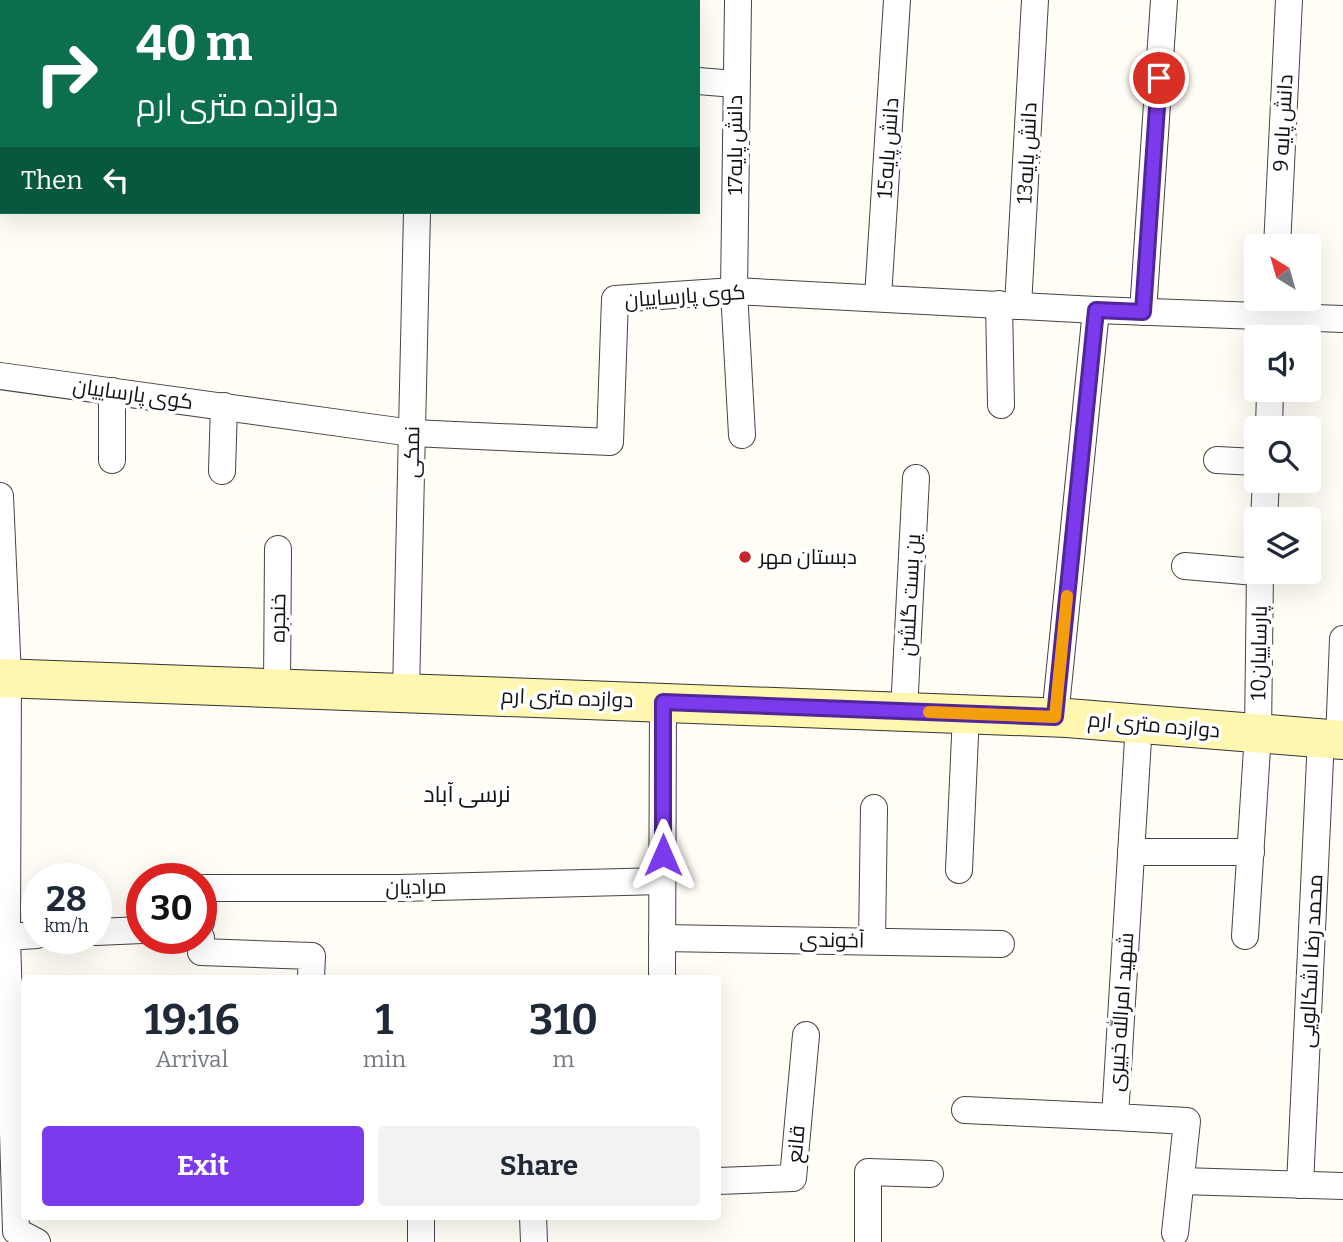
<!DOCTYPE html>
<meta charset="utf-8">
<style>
:root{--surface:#fff;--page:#f2f2f3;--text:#1f2937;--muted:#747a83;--accent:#7c3aed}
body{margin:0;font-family:Bitter,Cairo,serif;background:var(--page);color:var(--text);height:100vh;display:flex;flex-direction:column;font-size:26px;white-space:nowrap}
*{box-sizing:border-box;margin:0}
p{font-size:23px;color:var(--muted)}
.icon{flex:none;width:38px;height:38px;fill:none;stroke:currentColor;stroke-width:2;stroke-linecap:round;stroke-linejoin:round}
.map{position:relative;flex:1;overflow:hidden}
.side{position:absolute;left:21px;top:975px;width:700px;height:245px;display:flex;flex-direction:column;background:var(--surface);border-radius:7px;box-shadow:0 7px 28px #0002}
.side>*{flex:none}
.banner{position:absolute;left:0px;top:0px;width:700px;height:214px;box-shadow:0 7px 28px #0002;background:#0b6e4f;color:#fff;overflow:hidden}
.needle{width:46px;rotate:323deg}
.tools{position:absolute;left:1244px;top:234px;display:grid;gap:14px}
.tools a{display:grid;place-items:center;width:77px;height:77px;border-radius:7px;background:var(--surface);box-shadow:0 7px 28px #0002;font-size:35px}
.speed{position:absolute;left:21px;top:863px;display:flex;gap:14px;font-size:35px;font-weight:700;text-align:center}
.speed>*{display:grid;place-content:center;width:91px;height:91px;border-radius:50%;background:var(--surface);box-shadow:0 7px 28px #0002;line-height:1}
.speed small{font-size:18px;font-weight:400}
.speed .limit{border:10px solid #d22;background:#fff;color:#111}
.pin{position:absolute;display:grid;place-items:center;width:60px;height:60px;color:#fff;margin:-30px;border:4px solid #fff;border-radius:50%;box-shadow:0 2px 7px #0007}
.me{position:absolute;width:77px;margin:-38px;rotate:0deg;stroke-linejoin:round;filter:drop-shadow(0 0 5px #0008)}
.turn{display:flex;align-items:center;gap:24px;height:147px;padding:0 21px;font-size:32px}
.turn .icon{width:91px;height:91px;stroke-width:2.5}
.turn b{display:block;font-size:49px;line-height:60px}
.then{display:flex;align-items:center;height:66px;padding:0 21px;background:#0003;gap:14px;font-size:26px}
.eta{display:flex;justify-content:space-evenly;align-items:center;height:119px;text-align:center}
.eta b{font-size:42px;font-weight:700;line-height:49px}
.button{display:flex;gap:14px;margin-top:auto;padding:14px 21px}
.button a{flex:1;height:80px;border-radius:7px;background:var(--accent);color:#fff;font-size:28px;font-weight:700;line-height:80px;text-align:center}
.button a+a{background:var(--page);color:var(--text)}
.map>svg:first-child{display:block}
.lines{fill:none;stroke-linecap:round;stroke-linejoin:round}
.street-casing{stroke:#444;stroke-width:28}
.secondary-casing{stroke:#333;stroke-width:40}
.street{stroke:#fff;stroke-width:26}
.secondary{stroke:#fff6b0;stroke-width:38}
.route-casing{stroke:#51269a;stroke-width:18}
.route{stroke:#7c3aed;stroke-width:12}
.slow{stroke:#f59e0b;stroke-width:12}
.poi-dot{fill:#c4262e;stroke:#fff;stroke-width:2.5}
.labels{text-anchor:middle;stroke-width:7;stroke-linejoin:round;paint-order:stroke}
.street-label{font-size:21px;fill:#111;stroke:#fff}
.poi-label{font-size:21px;fill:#111;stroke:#fff;text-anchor:start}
.neighbourhood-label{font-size:23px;fill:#111;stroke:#fff}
</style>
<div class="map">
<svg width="1343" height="1242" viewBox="0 0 1343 1242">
<rect width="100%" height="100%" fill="#fffdf5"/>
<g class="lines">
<g class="street-casing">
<g id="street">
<path d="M738 0 734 291 742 435"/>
<path d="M161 2V0"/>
<path d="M422 2V0"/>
<path d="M698 81 735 84"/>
<path d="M1277 247 1289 0"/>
<path d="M878 297 897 0"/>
<path d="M999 304 1001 405"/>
<path d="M1018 306 1035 0"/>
<path d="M1143 312 1164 0"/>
<path d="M0 376 412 433 610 442 615 299 734 291 1096 310 1343 319"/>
<path d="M112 391V460"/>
<path d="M1269 429 1270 390"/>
<path d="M1217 460 1256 462"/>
<path d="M222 471 224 406"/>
<path d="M0 496 8 677 7 937 16 1231 37 1242"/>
<path d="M1264 520 1266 481"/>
<path d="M1185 566 1256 572"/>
<path d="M277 687 278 549"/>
<path d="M406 692 417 212"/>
<path d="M904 711 916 478"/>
<path d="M1055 717 1096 310"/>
<path d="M1139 723 1115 1117 1187 1121 1175 1233"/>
<path d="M1339 740 1343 639"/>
<path d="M1131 852H1251"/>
<path d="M959 870 966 714"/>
<path d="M201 922 204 888H400L662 881"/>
<path d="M96 932 142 930"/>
<path d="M1245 936 1258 733 1260 572"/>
<path d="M7 937 37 935"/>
<path d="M201 938V952L312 956 311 978"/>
<path d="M662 938 1001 944"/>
<path d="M872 941 874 808"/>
<path d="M662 978 663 702"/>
<path d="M965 1110 1115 1117"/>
<path d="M718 1181 793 1178 806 1035"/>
<path d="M1181 1181 1343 1186"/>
<path d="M1300 1185 1321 738"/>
<path d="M533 1216 534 1242"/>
<path d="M421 1242V1216"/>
<path d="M868 1242V1172L930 1174"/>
</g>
</g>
<g class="secondary-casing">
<path id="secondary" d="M0 678 1067 718 1343 740"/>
</g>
<use href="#street" class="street"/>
<use href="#secondary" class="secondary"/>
</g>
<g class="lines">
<g class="route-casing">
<path id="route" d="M663 855V702L1055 717 1096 310 1143 312 1159 78"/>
</g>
<use href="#route" class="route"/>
<path class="slow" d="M929 712 1055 717 1067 596"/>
</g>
<circle class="poi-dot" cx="745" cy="557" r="7"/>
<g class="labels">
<g class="street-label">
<text transform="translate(1283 123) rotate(-87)" y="7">دانش پایه 9</text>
<text transform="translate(735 145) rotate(-90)" y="7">دانش پایه17</text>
<text transform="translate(888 148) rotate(-86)" y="7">دانش پایه15</text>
<text transform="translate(1027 153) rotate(-87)" y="7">دانش پایه13</text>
<text transform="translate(685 296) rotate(-4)" y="7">کوی پارساییان</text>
<text transform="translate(133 394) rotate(8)" y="7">کوی پارساییان</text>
<text transform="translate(412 452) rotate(-89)" y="7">نمکی</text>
<text transform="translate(910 595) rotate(-87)" y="7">ین بست گلشن</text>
<text transform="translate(278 618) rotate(-89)" y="7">خنجره</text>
<text transform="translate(1259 653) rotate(-89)" y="7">پارساییان10</text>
<text transform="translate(567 698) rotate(2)" y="7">دوازده متری ارم</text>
<text transform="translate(1154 725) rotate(5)" y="7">دوازده متری ارم</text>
<text transform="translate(416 887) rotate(-1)" y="7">مرادیان</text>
<text transform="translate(832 940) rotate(1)" y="7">آخوندی</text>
<text transform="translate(1311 961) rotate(-87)" y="7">محمد رضا اشکالویی</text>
<text transform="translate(1121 1012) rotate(-86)" y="7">شهید امرالله خبیری</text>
<text transform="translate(796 1144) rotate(-85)" y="7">قانع</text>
</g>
<g class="poi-label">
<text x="759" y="564">دبستان مهر</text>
</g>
<g class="neighbourhood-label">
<text x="467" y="802">نرسی آباد</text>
</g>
</g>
</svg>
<div class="tools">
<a><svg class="needle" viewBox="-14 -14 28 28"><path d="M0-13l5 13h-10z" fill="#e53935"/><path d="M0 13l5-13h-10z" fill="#747a83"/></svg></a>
<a><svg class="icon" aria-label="sound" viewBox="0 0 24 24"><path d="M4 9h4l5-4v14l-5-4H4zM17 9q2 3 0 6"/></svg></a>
<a><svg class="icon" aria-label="search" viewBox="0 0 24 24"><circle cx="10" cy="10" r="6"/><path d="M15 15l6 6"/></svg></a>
<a><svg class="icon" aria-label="layers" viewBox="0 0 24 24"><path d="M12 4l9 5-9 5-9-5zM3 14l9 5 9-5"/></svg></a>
</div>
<div class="speed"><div>28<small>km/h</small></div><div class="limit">30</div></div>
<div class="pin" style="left:1159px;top:78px;background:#d93025"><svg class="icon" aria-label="arrive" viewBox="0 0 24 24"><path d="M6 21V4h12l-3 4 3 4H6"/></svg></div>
<svg class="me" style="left:663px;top:855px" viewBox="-20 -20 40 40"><path d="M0-17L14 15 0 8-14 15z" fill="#7c3aed" stroke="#fff" stroke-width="4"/></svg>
<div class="banner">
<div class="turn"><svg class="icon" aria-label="right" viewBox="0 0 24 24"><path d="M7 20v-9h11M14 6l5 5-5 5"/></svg><div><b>40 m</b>دوازده متری ارم</div></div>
<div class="then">Then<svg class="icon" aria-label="left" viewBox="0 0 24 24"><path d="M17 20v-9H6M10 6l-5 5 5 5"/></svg></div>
</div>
<section class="side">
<div class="eta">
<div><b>19:16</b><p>Arrival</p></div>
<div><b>1</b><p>min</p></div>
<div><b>310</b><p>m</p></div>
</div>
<div class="button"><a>Exit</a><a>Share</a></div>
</section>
</div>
